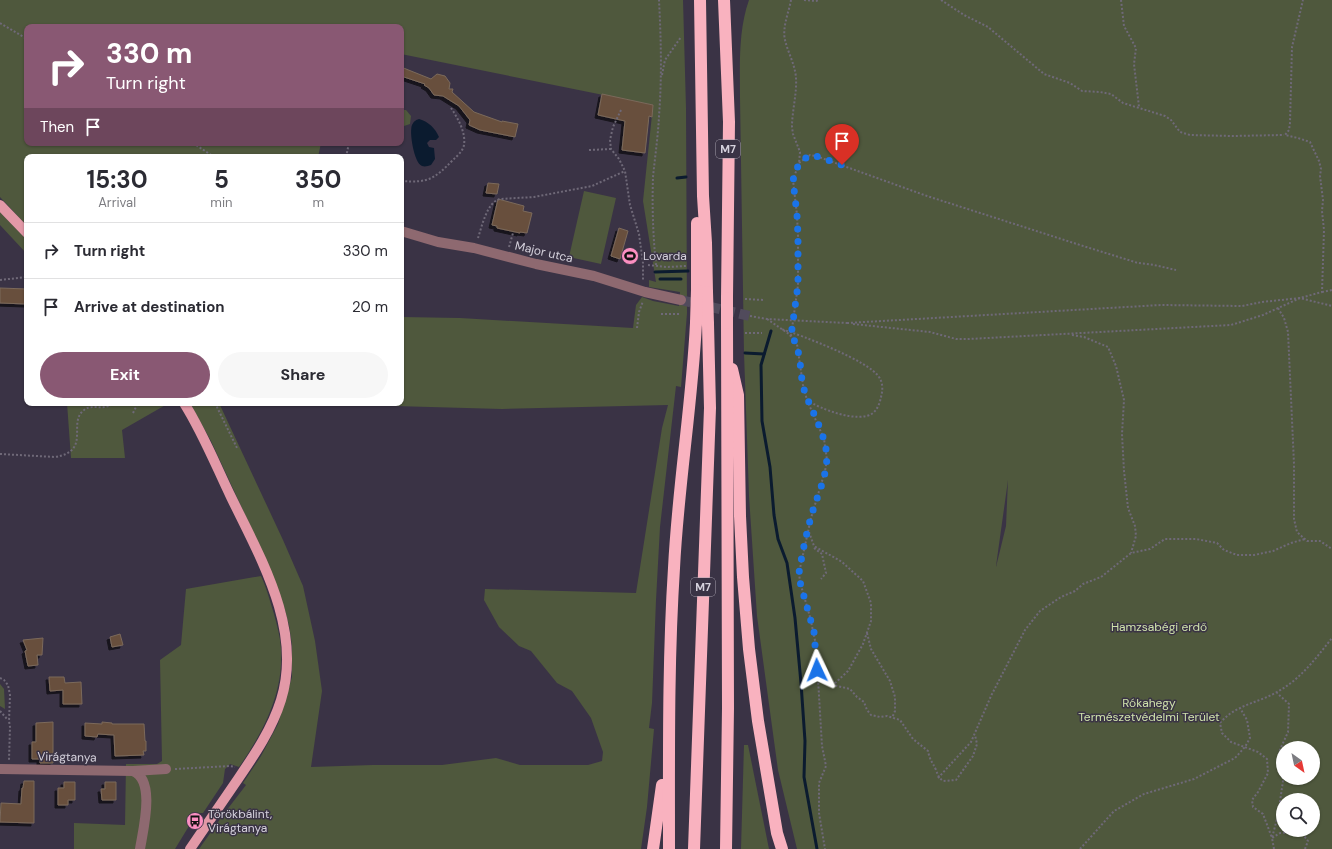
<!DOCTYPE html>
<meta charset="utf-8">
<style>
:root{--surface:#fff;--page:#f7f7f7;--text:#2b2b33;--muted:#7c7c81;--line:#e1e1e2;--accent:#895873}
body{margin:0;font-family:"DM Sans",sans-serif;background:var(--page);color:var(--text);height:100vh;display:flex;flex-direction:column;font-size:15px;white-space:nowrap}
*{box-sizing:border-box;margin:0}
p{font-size:13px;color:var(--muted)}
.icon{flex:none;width:22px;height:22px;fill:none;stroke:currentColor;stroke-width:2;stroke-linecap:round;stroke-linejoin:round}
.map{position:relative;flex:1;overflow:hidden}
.panel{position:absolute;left:24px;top:154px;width:380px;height:252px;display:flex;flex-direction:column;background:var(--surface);border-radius:8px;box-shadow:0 1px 3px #0004}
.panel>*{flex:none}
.hud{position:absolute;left:24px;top:24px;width:380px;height:122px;border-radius:8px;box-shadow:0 1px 3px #0004;background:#895873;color:#fff;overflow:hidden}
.needle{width:26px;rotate:147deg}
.tools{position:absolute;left:1276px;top:741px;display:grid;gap:8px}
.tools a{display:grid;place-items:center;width:44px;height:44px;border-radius:50%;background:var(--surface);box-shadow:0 1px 3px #0004;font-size:20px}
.pin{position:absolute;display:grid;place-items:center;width:34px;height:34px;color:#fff;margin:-41px -17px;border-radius:50% 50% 50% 0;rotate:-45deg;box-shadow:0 0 4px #0007}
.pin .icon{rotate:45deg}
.me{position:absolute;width:44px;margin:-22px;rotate:358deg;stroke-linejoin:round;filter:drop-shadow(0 0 3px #0008)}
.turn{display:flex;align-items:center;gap:14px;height:84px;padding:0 16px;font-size:18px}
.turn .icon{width:52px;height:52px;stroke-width:2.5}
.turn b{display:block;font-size:28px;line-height:34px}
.then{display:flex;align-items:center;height:38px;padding:0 16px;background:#0003;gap:8px;font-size:15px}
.eta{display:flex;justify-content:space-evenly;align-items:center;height:68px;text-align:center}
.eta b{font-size:24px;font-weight:700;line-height:28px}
.action{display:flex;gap:8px;margin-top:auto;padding:8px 16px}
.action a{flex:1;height:46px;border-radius:24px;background:var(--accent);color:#fff;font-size:16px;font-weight:700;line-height:46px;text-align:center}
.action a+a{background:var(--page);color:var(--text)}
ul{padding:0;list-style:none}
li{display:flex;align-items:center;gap:12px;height:56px;padding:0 16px;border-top:1px solid var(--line)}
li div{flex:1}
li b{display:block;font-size:15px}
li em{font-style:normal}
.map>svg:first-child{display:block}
.green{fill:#4f583d;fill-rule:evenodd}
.water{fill:#0b1b2f}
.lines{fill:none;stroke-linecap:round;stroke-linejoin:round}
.stream{stroke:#0b1b2f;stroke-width:3}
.building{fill:#68503c;stroke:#7b695b;filter:url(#shadow)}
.minor-tunnel{stroke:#514b5c;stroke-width:10;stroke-dasharray:10 5;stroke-linecap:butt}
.path{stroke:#6f6978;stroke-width:2;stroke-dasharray:2 2;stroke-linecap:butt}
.minor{stroke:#8e6970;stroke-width:10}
.major{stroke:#e299a7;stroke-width:10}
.highway{stroke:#f9b2bf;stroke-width:12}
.highway-bridge{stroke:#f9b2bf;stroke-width:12}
.route{stroke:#1a73e8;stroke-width:7;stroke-dasharray:0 12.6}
.labels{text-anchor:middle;stroke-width:3;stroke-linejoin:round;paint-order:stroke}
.shield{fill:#3a3345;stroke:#a7a2af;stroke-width:1}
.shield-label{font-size:11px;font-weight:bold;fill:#d6d2dd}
.street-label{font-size:12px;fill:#d6d2dd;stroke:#3a3345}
.poi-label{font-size:12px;fill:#d6d2dd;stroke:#3a3345;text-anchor:start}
.park-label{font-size:12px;fill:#cfe2ab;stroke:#3a3345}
</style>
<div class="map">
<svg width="1332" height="849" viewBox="0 0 1332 849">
<defs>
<filter id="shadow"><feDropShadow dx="-3" dy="3" stdDeviation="0" flood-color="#0009"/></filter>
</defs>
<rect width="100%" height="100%" fill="#3a3345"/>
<g class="green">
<path d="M0 0H683L686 108 687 313 681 387 676 386 660 527 656 600 652 703 649 728 654 729 647 807 641 849H199L223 815 246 785 243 783 261 756 278 724 292 677V645L289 625 284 607 267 562 211 441 190 403H219L283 540 303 586 315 641 322 691 311 767 373 765H442L496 758 520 765H588L602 761 603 752 591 718 572 691 557 683 531 651 519 646 499 627 484 600 485 589 636 593 662 428 668 405 502 409 287 403H401V317L460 318 633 328 636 305 642 297 653 301 679 306 680 292 649 287V280L656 282 643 201 653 105 401 54V27H27V143H321L318 157H134L130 154 125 157H27V226L0 197Z"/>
<path d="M749 0H1332V849H797L778 770 757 616 749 496 744 353 740 98C740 66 738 31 749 0ZM1008 480 1006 526 996 567V566ZM1283 748H1313V778H1283ZM1283 800H1313V830H1283Z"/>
<path d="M401 110H406L411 116 410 124 401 127Z"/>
<path d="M584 191 616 198 601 264 569 257Z"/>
<path d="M0 212 27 240V254L0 225Z"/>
<path d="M67 403H169L122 430 125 458H71Z"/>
<path d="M261 576C267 589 270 601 274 614 277 625 280 636 281 648 284 692 264 731 239 767L230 764 225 769 223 783 203 813H199L196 818 198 821 189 826 175 849H74V823L125 825 126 764H157L162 761 160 660 181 645 186 589Z"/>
<path d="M0 684 4 689 5 709 0 706Z"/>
<path d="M744 745H748L769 849H741Z"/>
</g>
<path class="water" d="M419 119C429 122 435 128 439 137L436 140H430L427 143 429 147 434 148 435 159 431 165C428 166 425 167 422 166 414 163 409 132 412 125 414 121 416 120 419 119Z"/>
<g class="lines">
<g class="stream">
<path d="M677 178 686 177"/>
<path d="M655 272 688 271"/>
<path d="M660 279H681"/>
<path d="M771 331 761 365 762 421 770 467 774 515 778 539 787 563 795 618 801 683 805 741 804 777 817 849"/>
<path d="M745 353 764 354"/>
</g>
</g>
<g class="building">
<path d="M401 67 431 79 437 74 445 76 450 83 449 89H453L452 92 474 112 502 122V121L518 124 515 137 480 130 469 125 470 120 459 106 443 96 434 95 429 88 424 85 425 84 401 76Z"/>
<path d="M602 94 653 105 652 117 649 116 645 153 622 150 625 121 598 115Z"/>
<path d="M488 183 499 184 497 194 486 193Z"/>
<path d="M498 199 524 206 523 211 532 213 527 233 520 232V233L497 228V226L492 225Z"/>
<path d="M619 228 628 231 620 259 611 256Z"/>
<path d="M0 288 27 289V304L0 303Z"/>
<path d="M120 634 123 645 112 647 110 637Z"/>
<path d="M43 638 42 655H37L38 665 28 666 25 651 27 650 23 640Z"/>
<path d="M49 677H64L65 683 81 682 82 704H63V690L50 691Z"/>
<path d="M53 722V763H40V759H32V742H36V723Z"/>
<path d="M102 722 112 723V724H144L145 741H146V751H143L144 755 115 756 114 735 98 734 97 737 85 736V723L102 724Z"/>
<path d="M24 781H34V823L0 822 1 803 21 804 22 788H23Z"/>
<path d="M64 782H75V800H68V805H58V788H64Z"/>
<path d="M105 782H116V800H102L101 789H105Z"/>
</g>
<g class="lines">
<path class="minor-tunnel" d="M681 300 750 316"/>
<g class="path">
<path d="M791 0C789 12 782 27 785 40 788 53 795 64 796 78 797 94 792 111 792 127L793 134 800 152 799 163 793 180 797 215 798 236V285L791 336"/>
<path d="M804 0 816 1 819 0"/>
<path d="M941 0 964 15 988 27 1044 74 1070 83 1082 91 1100 92 1111 94 1123 103 1165 116 1171 120 1180 132 1190 135 1232 136 1284 135"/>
<path d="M1121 0 1124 26 1136 48 1134 64 1139 107"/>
<path d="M0 23 27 39"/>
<path d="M662 75 665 60 681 37"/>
<path d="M621 110 613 127 610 140 611 149 619 159 625 171 630 205 639 234 643 263V281"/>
<path d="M193 143 214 157"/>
<path d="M589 150 611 149"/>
<path d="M346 157 349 143"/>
<path d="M799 163 810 155 816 156 927 196 1080 245 1138 263 1154 265 1176 270"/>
<path d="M401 181C429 183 434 179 453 160 457 156 463 151 464 145 466 133 458 118 451 108"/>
<path d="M478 238C482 226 487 202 500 199L534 197 592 186 625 171"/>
<path d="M509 247 513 233"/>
<path d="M648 265 667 267 686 266"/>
<path d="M656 265C653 237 652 206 653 177 655 157 658 136 659 116 662 77 661 39 659 0"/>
<path d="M0 280 27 277"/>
<path d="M1322 292 1332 290"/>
<path d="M745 299 764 300"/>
<path d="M1278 308 1284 318 1288 332 1294 464V519L1297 532 1307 541H1320L1332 549"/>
<path d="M661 314H679"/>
<path d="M750 316 767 319 847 323"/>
<path d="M767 319 789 334 797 344 803 385 807 400C820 409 859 424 873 413 878 409 880 402 881 397 883 390 883 383 879 377 869 361 801 335 781 329"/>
<path d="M847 323 1161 305 1242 306 1262 302 1300 298 1322 292 1324 230 1322 211 1323 200 1320 176 1321 169 1319 161 1310 142 1298 138 1285 135 1289 130 1290 123 1292 47 1303 0"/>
<path d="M853 324 930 332 956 339H969L1231 325 1263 315 1300 298 1332 306"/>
<path d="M637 328 639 312 643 301"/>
<path d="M745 333H762"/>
<path d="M1072 335 1084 337 1108 347 1116 366 1124 400 1122 434 1124 471 1128 508 1135 526 1136 536 1131 553"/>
<path d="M807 400 824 439 827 460 825 471 811 518 799 573 800 582 810 617 816 645 822 746 826 766 819 783V813L825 849"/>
<path d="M215 403 237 448"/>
<path d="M133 413 138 403"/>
<path d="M0 454 55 457C92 451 67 423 84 410 90 405 98 408 105 407 109 406 113 404 117 403"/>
<path d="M809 532 814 546 842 562 863 581 871 603V621L863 644 848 671 833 685"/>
<path d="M814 548 822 554 826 573 821 579"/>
<path d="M867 633 871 649 890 681 895 697V711L892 718"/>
<path d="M817 671 821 677 833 685 850 689 857 697 864 702 867 710 871 715 880 717 887 716 900 720 913 739 928 751C930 761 932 761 936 770 938 775 938 777 943 781L956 780 973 756 977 744 975 735"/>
<path d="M0 678 4 680 8 685 10 695 9 721 10 727 9 760"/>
<path d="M0 711 8 720"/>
<path d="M175 769 230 766 235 767"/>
<path d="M938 778 971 742 991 696 1025 630 1040 611 1061 597 1075 591 1083 584 1101 577 1131 553 1150 549 1165 539H1196L1217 543 1224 550 1237 555H1254L1273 551 1291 543 1305 539"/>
<path d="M1080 849 1114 811 1144 794 1194 779 1235 758 1245 747 1250 738 1247 720 1240 708"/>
<path d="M1274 849 1272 838 1278 815 1283 781 1279 752 1288 732 1289 704 1277 693"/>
<path d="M1305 849 1308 841 1301 832 1280 833 1272 838 1263 814 1253 807 1252 800 1258 792 1268 773 1267 759 1258 752 1231 742 1222 733 1220 723C1235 705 1258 703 1277 692 1301 679 1316 658 1332 638"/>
</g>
<g class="minor">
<path d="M401 231 438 242 474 248 536 264 594 276 645 292 681 300"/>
<path d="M0 769 133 771C156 780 143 830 140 849"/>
<path d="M133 771 166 769"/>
</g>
<g class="major">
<path d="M0 205 27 233"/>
<path d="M184 403C203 433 216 466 231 497 261 559 303 630 281 700 272 729 255 754 238 779 222 802 206 826 190 849"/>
</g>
<g class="highway">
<path d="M700 0 703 196 706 243 707 292"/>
<path d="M724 0 729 122 727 298"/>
<path d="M697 290V223"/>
<path d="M732 369 738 395 740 516 743 577 749 649 758 721 777 833 782 849"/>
<path d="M653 849 662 785"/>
<path d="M669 849C669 755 668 661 674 568 678 486 692 405 696 323"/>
<path d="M694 849 710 408 708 324"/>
<path d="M726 849 728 708 727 323"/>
</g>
<g class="highway-bridge">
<path d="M707 292 708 324"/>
<path d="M696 323 697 290"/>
<path d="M727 323V298"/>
</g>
</g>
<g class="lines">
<path class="route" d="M817 670 814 632 800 582 799 573C802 554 806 535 811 517 817 495 830 471 826 449 822 426 809 407 803 386 800 372 801 346 791 336L798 285V236L797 215 793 180 799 163 810 155 816 156 842 165"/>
</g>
<defs>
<g id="stadium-disc" transform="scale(0.9)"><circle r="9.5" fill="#fc8fc1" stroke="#3a3345"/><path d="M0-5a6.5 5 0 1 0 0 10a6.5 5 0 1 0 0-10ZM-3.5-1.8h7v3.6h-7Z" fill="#111"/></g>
<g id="bus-disc" transform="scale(0.9)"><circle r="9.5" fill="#fc8fc1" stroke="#3a3345"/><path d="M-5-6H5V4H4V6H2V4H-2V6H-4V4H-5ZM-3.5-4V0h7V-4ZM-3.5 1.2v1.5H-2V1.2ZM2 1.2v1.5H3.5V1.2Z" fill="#111"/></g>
</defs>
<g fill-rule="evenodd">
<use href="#stadium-disc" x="630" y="256"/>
<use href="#bus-disc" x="195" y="821"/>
</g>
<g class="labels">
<g class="shield">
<rect x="716" y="140" width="24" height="18" rx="3"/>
<rect x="691" y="578" width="24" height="18" rx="3"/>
</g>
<g class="shield-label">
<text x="728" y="153">M7</text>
<text x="703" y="591">M7</text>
</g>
<g class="street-label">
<text transform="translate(544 252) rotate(13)" y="4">Major utca</text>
<text transform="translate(67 757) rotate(1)" y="4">Virágtanya</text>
</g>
<g class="poi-label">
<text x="643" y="260">Lovarda</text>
<text x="208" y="818">Törökbálint,<tspan x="208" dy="14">Virágtanya</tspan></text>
</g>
<g class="park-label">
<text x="1159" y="631">Hamzsabégi erdő</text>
<text x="1149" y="707">Rókahegy<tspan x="1149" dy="14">Természetvédelmi Terület</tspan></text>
</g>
</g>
</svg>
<div class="tools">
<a><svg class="needle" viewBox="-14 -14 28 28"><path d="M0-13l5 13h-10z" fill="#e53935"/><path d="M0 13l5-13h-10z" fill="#7c7c81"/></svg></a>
<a><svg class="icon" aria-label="search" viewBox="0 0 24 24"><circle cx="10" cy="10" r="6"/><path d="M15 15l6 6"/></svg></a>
</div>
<div class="pin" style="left:842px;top:165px;background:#d93025"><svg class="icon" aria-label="arrive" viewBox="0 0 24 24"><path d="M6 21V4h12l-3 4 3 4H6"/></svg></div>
<svg class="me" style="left:817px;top:670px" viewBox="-20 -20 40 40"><path d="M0-17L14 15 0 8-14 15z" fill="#1a73e8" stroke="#fff" stroke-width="4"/></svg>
<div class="hud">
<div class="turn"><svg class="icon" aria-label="right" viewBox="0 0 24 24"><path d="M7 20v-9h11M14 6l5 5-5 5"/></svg><div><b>330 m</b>Turn right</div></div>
<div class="then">Then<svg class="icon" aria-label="arrive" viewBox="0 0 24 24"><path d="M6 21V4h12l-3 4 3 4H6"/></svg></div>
</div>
<section class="panel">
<div class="eta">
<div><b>15:30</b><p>Arrival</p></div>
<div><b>5</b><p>min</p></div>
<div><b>350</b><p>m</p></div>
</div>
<ul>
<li><svg class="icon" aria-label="right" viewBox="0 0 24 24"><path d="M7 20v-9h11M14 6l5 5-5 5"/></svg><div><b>Turn right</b></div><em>330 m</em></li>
<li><svg class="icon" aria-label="arrive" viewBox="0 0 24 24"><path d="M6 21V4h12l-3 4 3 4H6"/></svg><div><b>Arrive at destination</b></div><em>20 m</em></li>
</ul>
<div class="action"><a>Exit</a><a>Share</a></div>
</section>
</div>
